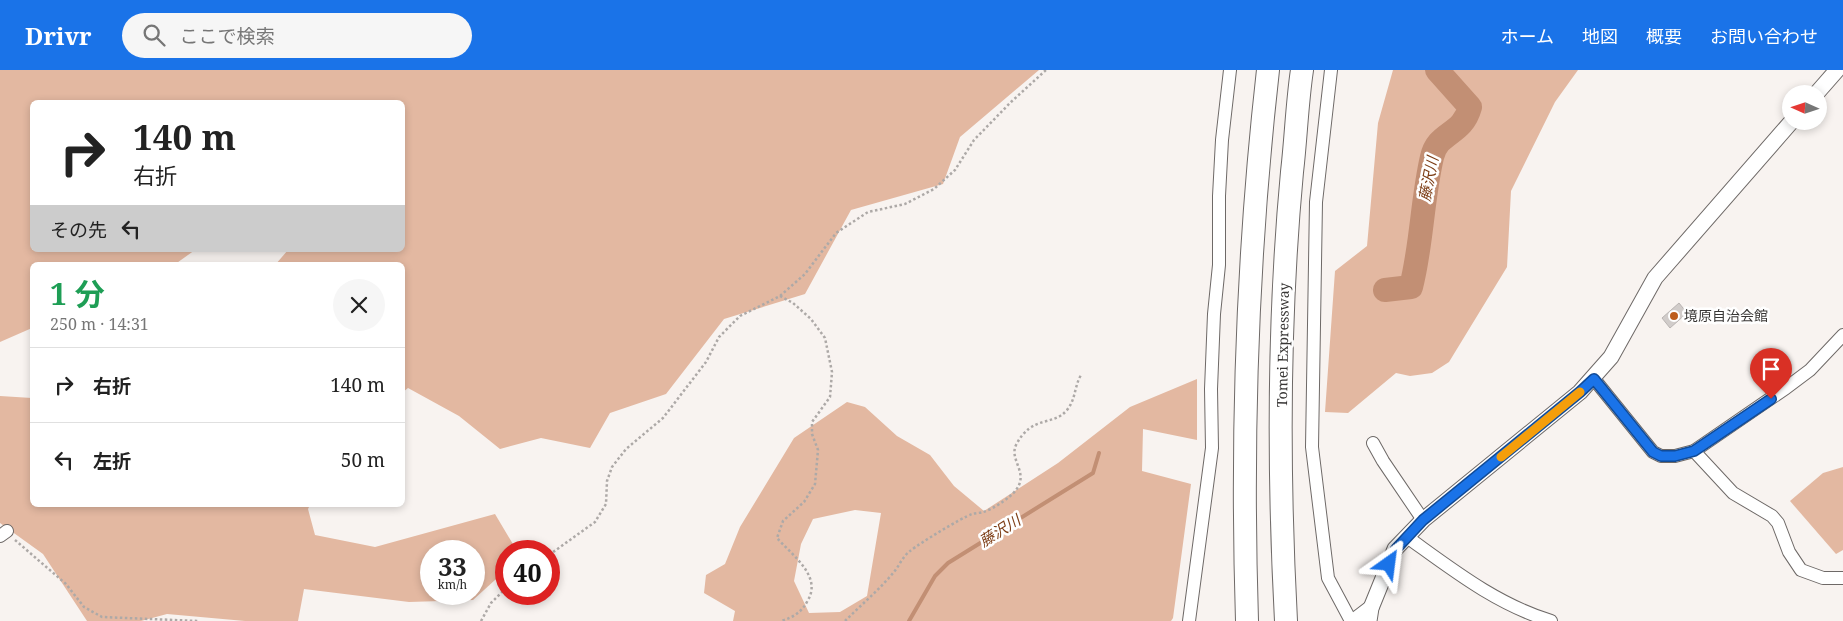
<!DOCTYPE html>
<html lang="ja">
<meta charset="utf-8">
<style>
:root{--surface:#fff;--page:#f6f6f6;--text:#222;--muted:#767676;--line:#e0e0e0;--accent:#1a73e8}
body{margin:0;font-family:"Noto Serif","Noto Sans JP",serif;background:var(--page);color:var(--text);height:100vh;display:flex;flex-direction:column;font-size:19px;white-space:nowrap}
*{box-sizing:border-box;margin:0}
p{font-size:16px;color:var(--muted)}
.icon{flex:none;width:28px;height:28px;fill:none;stroke:currentColor;stroke-width:2;stroke-linecap:round;stroke-linejoin:round}
.map{position:relative;flex:1;overflow:hidden}
.panel{position:absolute;left:30px;top:192px;width:375px;height:245px;display:flex;flex-direction:column;background:var(--surface);border-radius:8px;box-shadow:0 2px 8px #0003}
.panel>*{flex:none}
.banner{position:absolute;left:30px;top:30px;width:375px;height:152px;border-radius:8px;box-shadow:0 2px 8px #0003;background:#fff;color:var(--text);overflow:hidden}
.needle{width:32px;rotate:273deg}
.tools{position:absolute;left:1782px;top:15px;display:grid;gap:10px}
.tools a{display:grid;place-items:center;width:45px;height:45px;border-radius:50%;background:var(--surface);box-shadow:0 2px 8px #0003;font-size:25px}
.speed{position:absolute;left:420px;top:470px;display:flex;gap:10px;font-size:25px;font-weight:700;text-align:center}
.speed>*{display:grid;place-content:center;width:65px;height:65px;border-radius:50%;background:var(--surface);box-shadow:0 2px 8px #0003;line-height:1}
.speed small{font-size:12px;font-weight:400}
.speed .limit{border:8px solid #d22;background:#fff;color:#111}
.pin{position:absolute;display:grid;place-items:center;width:42px;height:42px;color:#fff;margin:-51px -21px;border-radius:50% 50% 50% 0;rotate:-45deg;box-shadow:0 0 5px #0007}
.pin .icon{rotate:45deg}
.me{position:absolute;width:55px;margin:-28px;rotate:31deg;stroke-linejoin:round;filter:drop-shadow(0 0 4px #0008)}
.turn{display:flex;align-items:center;gap:18px;height:105px;padding:0 20px;font-size:22px}
.turn .icon{width:65px;height:65px;stroke-width:2.5}
.turn b{display:block;font-size:35px;line-height:42px}
.then{display:flex;align-items:center;height:48px;padding:0 20px;background:#0003;gap:10px;font-size:19px}
.round{display:grid;place-items:center;flex:none;width:52px;height:52px;border-radius:26px;background:var(--page)}
.summary{display:flex;align-items:center;justify-content:space-between;height:85px;padding:0 20px}
h1{font-size:30px;font-weight:700;line-height:38px;color:#1e9e55}
ul{padding:0;list-style:none}
li{display:flex;align-items:center;gap:15px;height:75px;padding:0 20px;border-top:1px solid var(--line)}
li div{flex:1}
li b{display:block;font-size:19px}
li em{font-style:normal}
header{display:flex;align-items:center;gap:30px;box-sizing:border-box;height:70px;padding:0 25px;background:var(--accent);color:#fff}
header strong{font-size:24px}
nav{display:flex;gap:28px;margin-inline-start:auto;font-size:18px}
.search{width:350px;height:45px;background:var(--page);display:flex;align-items:center;gap:12px;box-sizing:border-box;padding:0 18px;border-radius:28px;color:var(--muted);font-size:19px}
.map>svg:first-child{display:block}
.green{fill:#e3b8a1;fill-rule:evenodd}
.lines{fill:none;stroke-linecap:round;stroke-linejoin:round}
.stream{stroke:#c28f74;stroke-width:4}
.river{stroke:#c28f74;stroke-width:24}
.building{fill:#d1ccca;stroke:#bab5b3}
.minor-casing{stroke:#6e6967;stroke-width:14}
.tertiary-casing{stroke:#6e6967;stroke-width:17}
.motorway-casing{stroke:#6e6967;stroke-width:24}
.path{stroke:#ada9a7;stroke-width:2.5;stroke-dasharray:2.5 2.5;stroke-linecap:butt}
.minor{stroke:#fff;stroke-width:12}
.tertiary{stroke:#fff;stroke-width:15}
.motorway{stroke:#fff;stroke-width:22}
.route-casing{stroke:#114b97;stroke-width:12}
.route{stroke:#1a73e8;stroke-width:9}
.slow{stroke:#f59e0b;stroke-width:9}
.poi-dot{fill:#bd5c1c;stroke:#fff;stroke-width:2}
.labels{text-anchor:middle;stroke-width:5;stroke-linejoin:round;paint-order:stroke}
.poi-label{font-size:14px;fill:#383635;stroke:#fff;text-anchor:start}
.street-label{font-size:14px;fill:#383635;stroke:#fff}
.water-label{font-size:15px;font-style:italic;fill:#7c3c14;stroke:#fff}
</style>
<header>
<strong>Drivr</strong>
<div class="search"><svg class="icon" aria-label="search" viewBox="0 0 24 24"><circle cx="10" cy="10" r="6"/><path d="M15 15l6 6"/></svg>ここで検索</div>
<nav><a>ホーム</a><a>地図</a><a>概要</a><a>お問い合わせ</a></nav>
</header>
<div class="map">
<svg width="1843" height="551" viewBox="0 0 1843 551">
<rect width="100%" height="100%" fill="#f8f3f0"/>
<g class="green">
<path d="M0 0H1039L960 67 943 114 851 140 805 224 724 249 666 324 610 343 590 378 541 368 500 379 459 346 408 318 403 322 402 195H275L288 180H402V32H32V180H195L174 195H32V258L0 272Z"/>
<path d="M1393 0H1578L1555 32 1511 121 1507 197 1449 292 1432 303 1410 306 1396 303 1348 343 1325 342 1335 201 1367 176 1378 53Z"/>
<path d="M1197 309V370L1143 359 1142 401 1191 414 1173 548 1171 551H733L735 541 704 523 706 505 725 494 740 457 794 368 847 332 865 337 897 366 930 385 954 416 984 441 1058 393 1130 337ZM855 440 881 443 867 526 840 542 809 543 794 511 801 474 813 449Z"/>
<path d="M0 326 32 328V435H310L308 439 315 465 375 477 495 444 517 481H506V500L473 530 409 532 304 519 298 551H245L167 544 141 551H87L43 484 0 453ZM431 481H474V524H431Z"/>
<path d="M1843 397V480L1836 484 1790 431 1823 403Z"/>
</g>
<g class="lines">
<path class="stream" d="M909 551 935 506 948 493 1093 403 1099 383"/>
<path class="river" d="M1385 220 1411 217C1422 174 1422 130 1432 87 1438 61 1462 66 1470 37L1437 0"/>
</g>
<path class="building" d="M1679 233 1687 243 1670 258 1662 248Z"/>
<g class="lines">
<g class="minor-casing">
<g id="minor">
<path d="M1331 0 1316 132 1312 377 1328 508 1351 551"/>
<path d="M1594 309 1653 382 1661 386H1675L1694 381 1786 318 1810 300 1843 265"/>
<path d="M1373 373 1383 391 1423 450"/>
<path d="M1694 381 1733 423 1772 446 1778 453 1789 482 1801 500 1823 508H1843"/>
<path d="M0 466 7 461"/>
<path d="M1407 467C1453 500 1496 534 1551 551"/>
<path d="M1189 551 1212 378 1211 319 1214 244 1219 195V126L1222 70 1230 0"/>
</g>
</g>
<g class="tertiary-casing">
<g id="tertiary">
<path d="M1816 24 1837 0"/>
<path d="M1354 551 1371 538"/>
<path d="M1369 551 1371 538 1395 479 1423 450 1580 322 1611 287 1655 208 1792 51"/>
</g>
</g>
<g class="motorway-casing">
<g id="motorway">
<path d="M1247 551C1241 365 1247 185 1268 0"/>
<path d="M1286 551C1278 401 1278 251 1292 102 1296 68 1297 33 1302 0"/>
</g>
</g>
<g class="path">
<path d="M780 226 793 233 811 249 825 268 832 302 830 327 812 352V364L818 380 815 414 804 432 783 451 777 468C792 485 822 506 808 530 802 542 794 547 781 551"/>
<path d="M15 470 66 514 84 537 102 547 198 551"/>
<path d="M549 485 595 452 606 434 607 411 612 397 626 379 663 348 706 292 719 267 740 246 780 226 805 204 836 163 868 142 905 134 934 119 955 100 974 70 1011 32 1046 0"/>
<path d="M481 551 491 533 506 518"/>
<path d="M845 551C861 535 879 520 894 502 899 496 903 486 910 481 920 473 961 448 972 444 976 443 980 443 983 442 991 440 1003 432 1009 427 1035 406 1008 392 1016 375 1032 344 1053 357 1067 340 1076 329 1074 317 1081 305"/>
</g>
<use href="#minor" class="minor"/>
<use href="#tertiary" class="tertiary"/>
<use href="#motorway" class="motorway"/>
</g>
<g class="lines">
<g class="route-casing">
<path id="route" d="M1389 494 1396 479 1423 450 1580 322 1594 309 1653 382 1661 386H1675L1694 381 1771 329"/>
</g>
<use href="#route" class="route"/>
<path class="slow" d="M1501 387 1580 322"/>
</g>
<circle class="poi-dot" cx="1674" cy="246" r="5"/>
<g class="labels">
<g class="poi-label">
<text x="1684" y="251">境原自治会館</text>
</g>
<g class="street-label">
<text transform="translate(1283 275) rotate(-89)" y="5">Tomei Expressway</text>
</g>
<g class="water-label">
<text transform="translate(1429 109) rotate(-79)" y="5">藤沢川</text>
<text transform="translate(1000 461) rotate(-32)" y="5">藤沢川</text>
</g>
</g>
</svg>
<div class="tools">
<a><svg class="needle" viewBox="-14 -14 28 28"><path d="M0-13l5 13h-10z" fill="#e53935"/><path d="M0 13l5-13h-10z" fill="#767676"/></svg></a>
</div>
<div class="speed"><div>33<small>km/h</small></div><div class="limit">40</div></div>
<div class="pin" style="left:1771px;top:329px;background:#d93025"><svg class="icon" aria-label="arrive" viewBox="0 0 24 24"><path d="M6 21V4h12l-3 4 3 4H6"/></svg></div>
<svg class="me" style="left:1389px;top:494px" viewBox="-20 -20 40 40"><path d="M0-17L14 15 0 8-14 15z" fill="#1a73e8" stroke="#fff" stroke-width="4"/></svg>
<div class="banner">
<div class="turn"><svg class="icon" aria-label="right" viewBox="0 0 24 24"><path d="M7 20v-9h11M14 6l5 5-5 5"/></svg><div><b>140 m</b>右折</div></div>
<div class="then">その先<svg class="icon" aria-label="left" viewBox="0 0 24 24"><path d="M17 20v-9H6M10 6l-5 5 5 5"/></svg></div>
</div>
<section class="panel">
<div class="summary"><div><h1>1 分</h1><p>250 m · 14:31</p></div><a class="round"><svg class="icon" aria-label="close" viewBox="0 0 24 24"><path d="M6 6l12 12M18 6L6 18"/></svg></a></div>
<ul>
<li><svg class="icon" aria-label="right" viewBox="0 0 24 24"><path d="M7 20v-9h11M14 6l5 5-5 5"/></svg><div><b>右折</b></div><em>140 m</em></li>
<li><svg class="icon" aria-label="left" viewBox="0 0 24 24"><path d="M17 20v-9H6M10 6l-5 5 5 5"/></svg><div><b>左折</b></div><em>50 m</em></li>
</ul>
</section>
</div>
